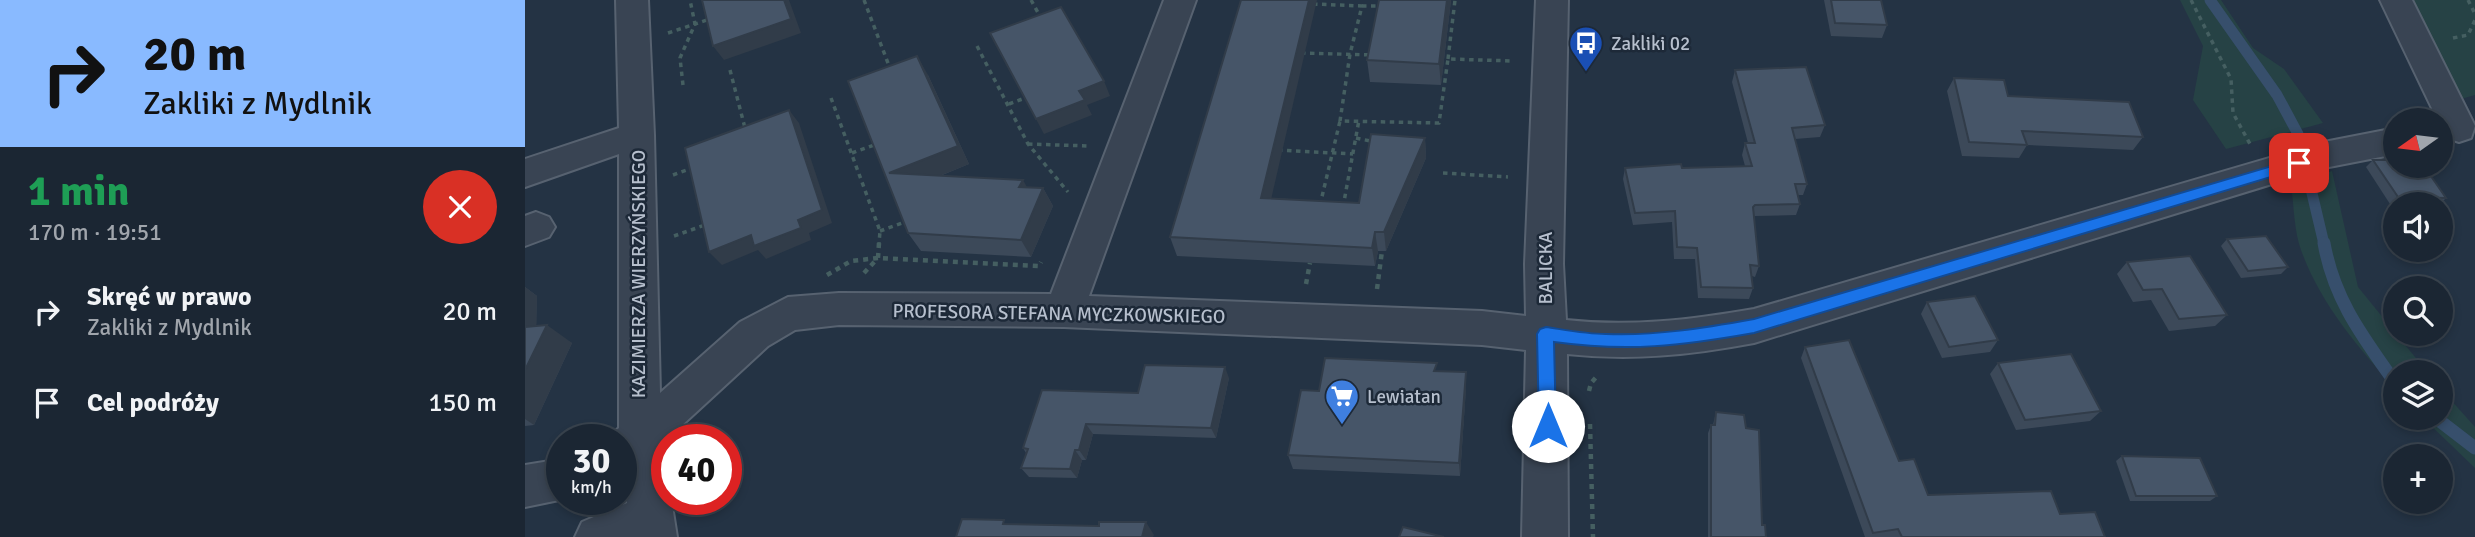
<!DOCTYPE html>
<html lang="pl">
<meta charset="utf-8">
<style>
:root{--surface:#1b2633;--page:#28323f;--text:#f1f3f6;--muted:#a0a5ac;--line:#39434e}
body{margin:0;font-family:Signika,sans-serif;background:var(--page);color:var(--text);height:100vh;display:flex;flex-direction:column;font-size:26px;white-space:nowrap}
*{box-sizing:border-box;margin:0}
p{font-size:23px;color:var(--muted)}
.icon{flex:none;width:38px;height:38px;fill:none;stroke:currentColor;stroke-width:2;stroke-linecap:round;stroke-linejoin:round}
.map{position:relative;flex:1;overflow:hidden}
.details{display:flex;flex-direction:column;background:var(--surface);width:525px}
.details>*{flex:none}
.hud{background:#89baff;color:#111;overflow:hidden}
.needle{width:46px;rotate:256deg}
.fabs{position:absolute;left:1858px;top:108px;display:grid;gap:14px}
.fabs a{display:grid;place-items:center;width:70px;height:70px;border-radius:50%;background:var(--surface);box-shadow:0 4px 10px #0003,0 0 0 2px var(--line);font-size:35px}
.speed{position:absolute;left:21px;top:424px;display:flex;gap:14px;font-size:35px;font-weight:700;text-align:center}
.speed>*{display:grid;place-content:center;width:91px;height:91px;border-radius:50%;background:var(--surface);box-shadow:0 4px 10px #0003,0 0 0 2px var(--line);line-height:1}
.speed small{font-size:18px;font-weight:400}
.speed .limit{border:10px solid #d22;background:#fff;color:#111}
.pin{position:absolute;display:grid;place-items:center;width:60px;height:60px;color:#fff;margin:-30px;border-radius:14px;box-shadow:0 4px 10px #0006}
.me{position:absolute;width:77px;margin:-38px;rotate:0deg;stroke-linejoin:round;filter:drop-shadow(0 0 5px #0008)}
.turn{display:flex;align-items:center;gap:24px;height:147px;padding:0 28px;font-size:32px}
.turn .icon{width:91px;height:91px;stroke-width:2.5}
.turn b{display:block;font-size:49px;line-height:60px}
.round{display:grid;place-items:center;flex:none;width:74px;height:74px;border-radius:37px;background:var(--page)}
.overview{display:flex;align-items:center;justify-content:space-between;height:119px;padding:0 28px}
h1{font-size:42px;font-weight:700;line-height:52px;color:#1e9e55}
ul{padding:0;list-style:none}
li{display:flex;align-items:center;gap:21px;height:91px;padding:0 28px}
li div{flex:1}
li b{display:block;font-size:26px}
li em{font-style:normal}
main{display:flex;flex:1;min-height:0}
.map>svg:first-child{display:block}
.green{fill:#264245}
.lines{fill:none;stroke-linecap:round;stroke-linejoin:round}
.stream-far1{stroke:#374f6c;stroke-width:11}
.stream{stroke:#374f6c;stroke-width:13}
.minor-casing{stroke:#576270;stroke-width:4}
.path-far1{stroke:#455f61;stroke-width:3.5;stroke-dasharray:4.5 4.5;stroke-linecap:butt}
.path{stroke:#455f61;stroke-width:4.5;stroke-dasharray:5 5;stroke-linecap:butt}
.minor{fill:#394453;fill-rule:evenodd}
.wall{fill:#3c4959}
.shaded-wall{fill:#313c49}
.building{fill:#465568;stroke:#313c49;stroke-width:2}
.route{fill:#1a73e8;stroke:#114b97;stroke-width:2}
.labels{text-anchor:middle;stroke-width:5;stroke-linejoin:round;paint-order:stroke}
.poi-label{font-size:19px;fill:#b6bfcd;stroke:#1d2938;text-anchor:start}
.street-label{font-size:19px;fill:#b6bfcd;stroke:#1d2938}
</style>
<main>
<section class="details">
<div class="hud">
<div class="turn"><svg class="icon" aria-label="right" viewBox="0 0 24 24"><path d="M7 20v-9h11M14 6l5 5-5 5"/></svg><div><b>20 m</b>Zakliki z Mydlnik</div></div>
</div>
<div class="overview"><div><h1>1 min</h1><p>170 m · 19:51</p></div><a class="round" style="background:#d93025;color:#fff"><svg class="icon" aria-label="close" viewBox="0 0 24 24"><path d="M6 6l12 12M18 6L6 18"/></svg></a></div>
<ul>
<li><svg class="icon" aria-label="right" viewBox="0 0 24 24"><path d="M7 20v-9h11M14 6l5 5-5 5"/></svg><div><b>Skręć w prawo</b><p>Zakliki z Mydlnik</p></div><em>20 m</em></li>
<li><svg class="icon" aria-label="arrive" viewBox="0 0 24 24"><path d="M6 21V4h12l-3 4 3 4H6"/></svg><div><b>Cel podróży</b></div><em>150 m</em></li>
</ul>
</section>
<div class="map">
<svg width="1950" height="537" viewBox="0 0 1950 537">
<rect width="100%" height="100%" fill="#243344"/>
<g class="green">
<path d="M1655 0H1696L1728 48 1759 69 1798 123 1701 149 1668 100 1678 46Z"/>
<path d="M1887 0H1950V95L1936 99Z"/>
<path d="M1807 171 1833 287 1903 373H1871V389C1833 348 1795 303 1776 250 1769 231 1769 206 1766 185Z"/>
<path d="M1916 389 1950 427V468L1898 418H1916Z"/>
</g>
<g class="lines">
<path class="stream-far1" d="M1685 0 1752 95 1773 134 1799 244"/>
<g class="stream">
<path d="M1799 243C1809 300 1838 337 1871 384"/>
<path d="M1911 418 1950 448"/>
</g>
<g class="minor-casing">
<g id="minor">
<path d="M91 0H123L129 135 135 393 215 322 263 297 314 293 526 294 639 0H671L564 296 957 311 1001 316 1000 264 1011 0H1043L1038 264 1041 320C1105 327 1166 320 1229 309L1799 142 1871 128V154L1799 168 1229 343C1165 355 1107 361 1042 354L1043 537H997L1001 350 957 345 539 327 314 325 270 330 243 346 142 439 138 444 142 499H146L152 537H50L57 522 102 503 98 471 96 472V439H80L94 428V154L0 187V159L94 128Z"/>
<path d="M1855 0H1887L1950 126 1946 138 1934 142 1922 138 1916 128V121H1913Z"/>
<path d="M11 212 24 217 30 227 24 237 0 246V216Z"/>
<path d="M37 459 39 499 0 507V465Z"/>
</g>
</g>
<g class="path-far1">
<path d="M339 0 366 71"/>
<path d="M506 0 516 18"/>
<path d="M1666 0 1706 79 1708 113 1725 144"/>
<path d="M1943 0 1950 14"/>
<path d="M788 4 837 6 825 54 815 121 914 123 923 59 988 61"/>
<path d="M837 6H858"/>
<path d="M143 33 185 19"/>
<path d="M1928 38 1943 35 1950 20"/>
<path d="M452 46 503 144 543 192"/>
<path d="M776 53 848 55"/>
<path d="M923 59 930 0"/>
<path d="M205 70 220 128"/>
<path d="M158 85 155 58 170 24 165 0"/>
<path d="M306 98 355 231 354 244"/>
<path d="M484 104 500 98"/>
<path d="M831 138 845 141"/>
<path d="M503 144 564 146"/>
<path d="M753 150 828 154"/>
<path d="M327 153 352 144"/>
<path d="M918 173 983 177"/>
<path d="M148 175 170 167"/>
<path d="M795 205 815 121"/>
<path d="M818 207 834 120"/>
<path d="M355 231 383 221"/>
<path d="M149 236 180 225"/>
</g>
<g class="path">
<path d="M354 243 353 258 514 266 516 262"/>
<path d="M339 273 352 259"/>
<path d="M302 275 326 261 353 258"/>
<path d="M781 284 785 263"/>
<path d="M852 289 857 251"/>
<path d="M1064 391 1066 383 1073 375"/>
<path d="M1065 424 1068 537"/>
</g>
<use href="#minor" class="minor"/>
</g>
<g class="wall">
<path d="M926 0 916 85 845 82 842 60Z"/>
<path d="M1299 0H1356L1362 25 1357 38 1306 36Z"/>
<path d="M1210 70 1300 125 1295 137 1270 139 1282 184 1278 195H1273L1275 204 1271 215 1229 216 1234 266 1230 277 1227 276 1228 288 1224 299 1173 298 1170 259H1149L1147 222 1108 225 1098 179 1100 168H1157L1220 166 1217 155 1220 143H1223L1207 82Z"/>
<path d="M403 75 444 164 415 176 502 188H518L528 206 506 257 396 251 383 233Z"/>
<path d="M1429 78 1483 96 1618 137 1608 150 1502 145 1494 158 1437 156 1422 91Z"/>
<path d="M900 138 901 158 861 251H853L850 266 652 256 645 237 746 198 834 203Z"/>
<path d="M1848 160 1921 198 1914 205 1865 204 1841 167Z"/>
<path d="M1702 239 1763 267 1756 274 1716 278 1696 246Z"/>
<path d="M1602 262 1702 315 1690 326 1644 331 1626 300 1608 302 1592 274Z"/>
<path d="M0 287 12 296 11 326 47 343 9 425 0 426Z"/>
<path d="M1402 302 1473 340 1465 352 1417 358 1396 314Z"/>
<path d="M1280 347 1374 461 1403 495 1535 514 1580 537H1340L1276 358Z"/>
<path d="M1473 363 1576 411 1565 421 1491 430 1465 374Z"/>
<path d="M913 371 941 388 935 476 768 469 763 455 794 391Z"/>
<path d="M704 378 691 438 568 434 561 460H557L552 478 504 477 496 468 501 453 498 448 613 393Z"/>
<path d="M1191 412 1221 428 1237 525 1241 537H1183V433L1186 425H1188Z"/>
<path d="M1597 456 1692 496 1685 501H1605L1591 461Z"/>
</g>
<g class="shaded-wall">
<path d="M259 0H264L276 33 199 60 188 46Z"/>
<path d="M784 0H792L742 217 736 198Z"/>
<path d="M922 0H926L916 85 914 64Z"/>
<path d="M392 56 403 75 444 164 377 191 364 173Z"/>
<path d="M579 81 585 96 562 105 567 115 519 134 511 119 554 91Z"/>
<path d="M264 110 274 123 307 223 284 233 286 240 241 259 233 250 197 265 184 252 226 235Z"/>
<path d="M900 138 901 158 861 251 859 232Z"/>
<path d="M498 180 508 198 494 187Z"/>
<path d="M518 188 528 206 506 257 496 240Z"/>
<path d="M850 232 853 251 850 266 847 248Z"/>
<path d="M0 287 12 296 11 347 0 339Z"/>
<path d="M22 325 47 343 9 425 0 419V370Z"/>
<path d="M700 367 704 378 691 438 686 428Z"/>
<path d="M941 372V388L935 476 934 463Z"/>
<path d="M561 424 568 434 561 460 554 450Z"/>
<path d="M550 450 557 460 552 478 545 469Z"/>
<path d="M621 522 629 535 628 537H617Z"/>
</g>
<g class="building">
<path d="M177 0H259L266 19 188 46Z"/>
<path d="M716 0H784L736 198 834 203 846 134 900 138 859 232H850L847 248 645 237Z"/>
<path d="M854 0H922L914 64 842 60Z"/>
<path d="M1306 0H1356L1362 25 1310 23Z"/>
<path d="M536 7 579 81 554 91 560 100 511 119 465 33Z"/>
<path d="M392 56 433 146 364 173 498 180 494 187 518 188 496 240 383 233 323 81Z"/>
<path d="M1281 67 1300 125 1267 128 1282 184H1270L1275 204 1230 205 1228 207 1234 266 1225 265 1228 288 1176 287 1172 248 1152 247 1150 211 1110 213 1100 168 1156 164 1157 168 1227 166 1220 143H1230L1210 70Z"/>
<path d="M1429 78 1479 80 1483 96 1604 102 1618 137 1497 131 1502 145 1444 142Z"/>
<path d="M264 110 297 210 273 220 276 228 229 246 226 235 184 252 160 148Z"/>
<path d="M1848 160H1871V166H1899L1921 198 1873 197Z"/>
<path d="M1741 236 1763 267 1723 271 1702 239Z"/>
<path d="M1665 256 1702 315 1654 319 1637 289 1618 290 1602 262Z"/>
<path d="M1450 296 1473 340 1424 347 1402 302Z"/>
<path d="M22 325 0 370V327Z"/>
<path d="M1324 340 1374 461 1389 459 1403 495 1526 491 1535 514 1570 512 1580 537H1377L1373 529 1348 533 1280 347Z"/>
<path d="M1546 354 1576 411 1500 420 1473 363Z"/>
<path d="M800 358 912 363 909 371 941 372 934 463 763 455 776 390 794 391Z"/>
<path d="M620 365 700 367 686 428 561 424 554 450H550L545 469 496 468 503 449 498 448 517 390 613 393Z"/>
<path d="M1191 412 1219 415 1221 428 1234 430 1237 525H1240L1241 537H1186V425H1190Z"/>
<path d="M1597 456 1675 458 1692 496H1611Z"/>
<path d="M437 519 479 520 478 524 574 526V522H621L617 537H431Z"/>
<path d="M878 527 919 537H874Z"/>
</g>
<path class="route" d="M1774 158 1779 159 1781 163 1779 167 1229 333C1156 346 1103 352 1029 342L1031 426 1029 432 1023 434 1016 432 1014 426 1012 334 1015 329 1021 327C1041 330 1061 334 1081 334 1131 336 1179 328 1229 319Z"/>
<defs>
<g id="bus-pin" transform="scale(1.75)"><path d="M0 17L-7.5 6A9.5 9.5 0 1 1 7.5 6Z" fill="#1a4fb4" stroke="#1d2938"/><path d="M-5-6H5V4H4V6H2V4H-2V6H-4V4H-5ZM-3.5-4V0h7V-4ZM-3.5 1.2v1.5H-2V1.2ZM2 1.2v1.5H3.5V1.2Z" fill="#fff"/></g>
<g id="supermarket-pin" transform="scale(1.75)"><path d="M0 17L-7.5 6A9.5 9.5 0 1 1 7.5 6Z" fill="#3f7fe0" stroke="#1d2938"/><path d="M-6-5.5h2.5l.6 2H6L4.5 2H-2.5L-4.4-4H-6ZM-1.5 3.2a1.3 1.3 0 1 0 .1 0ZM3 3.2a1.3 1.3 0 1 0 .1 0Z" fill="#fff"/></g>
</defs>
<g fill-rule="evenodd">
<use href="#bus-pin" x="1061" y="43"/>
<use href="#supermarket-pin" x="817" y="396"/>
</g>
<g class="labels">
<g class="poi-label">
<text x="1086" y="50">Zakliki 02</text>
<text x="842" y="403">Lewiatan</text>
</g>
<g class="street-label">
<text transform="translate(1020 268) rotate(-90)" y="7">BALICKA</text>
<text transform="translate(113 274) rotate(-90)" y="7">KAZIMIERZA WIERZYŃSKIEGO</text>
<text transform="translate(534 313) rotate(1)" y="7">PROFESORA STEFANA MYCZKOWSKIEGO</text>
</g>
</g>
</svg>
<div class="fabs">
<a><svg class="needle" viewBox="-14 -14 28 28"><path d="M0-13l5 13h-10z" fill="#e53935"/><path d="M0 13l5-13h-10z" fill="#a0a5ac"/></svg></a>
<a><svg class="icon" aria-label="sound" viewBox="0 0 24 24"><path d="M4 9h4l5-4v14l-5-4H4zM17 9q2 3 0 6"/></svg></a>
<a><svg class="icon" aria-label="search" viewBox="0 0 24 24"><circle cx="10" cy="10" r="6"/><path d="M15 15l6 6"/></svg></a>
<a><svg class="icon" aria-label="layers" viewBox="0 0 24 24"><path d="M12 4l9 5-9 5-9-5zM3 14l9 5 9-5"/></svg></a>
<a>+</a>
</div>
<div class="speed"><div>30<small>km/h</small></div><div class="limit">40</div></div>
<div class="pin" style="left:1774px;top:163px;background:#d93025"><svg class="icon" aria-label="arrive" viewBox="0 0 24 24"><path d="M6 21V4h12l-3 4 3 4H6"/></svg></div>
<svg class="me" style="left:1023px;top:426px" viewBox="-20 -20 40 40"><circle r="19" fill="#fff"/><path d="M0-13L10 11 0 6-10 11z" fill="#1a73e8"/></svg>
</div>
</main>
